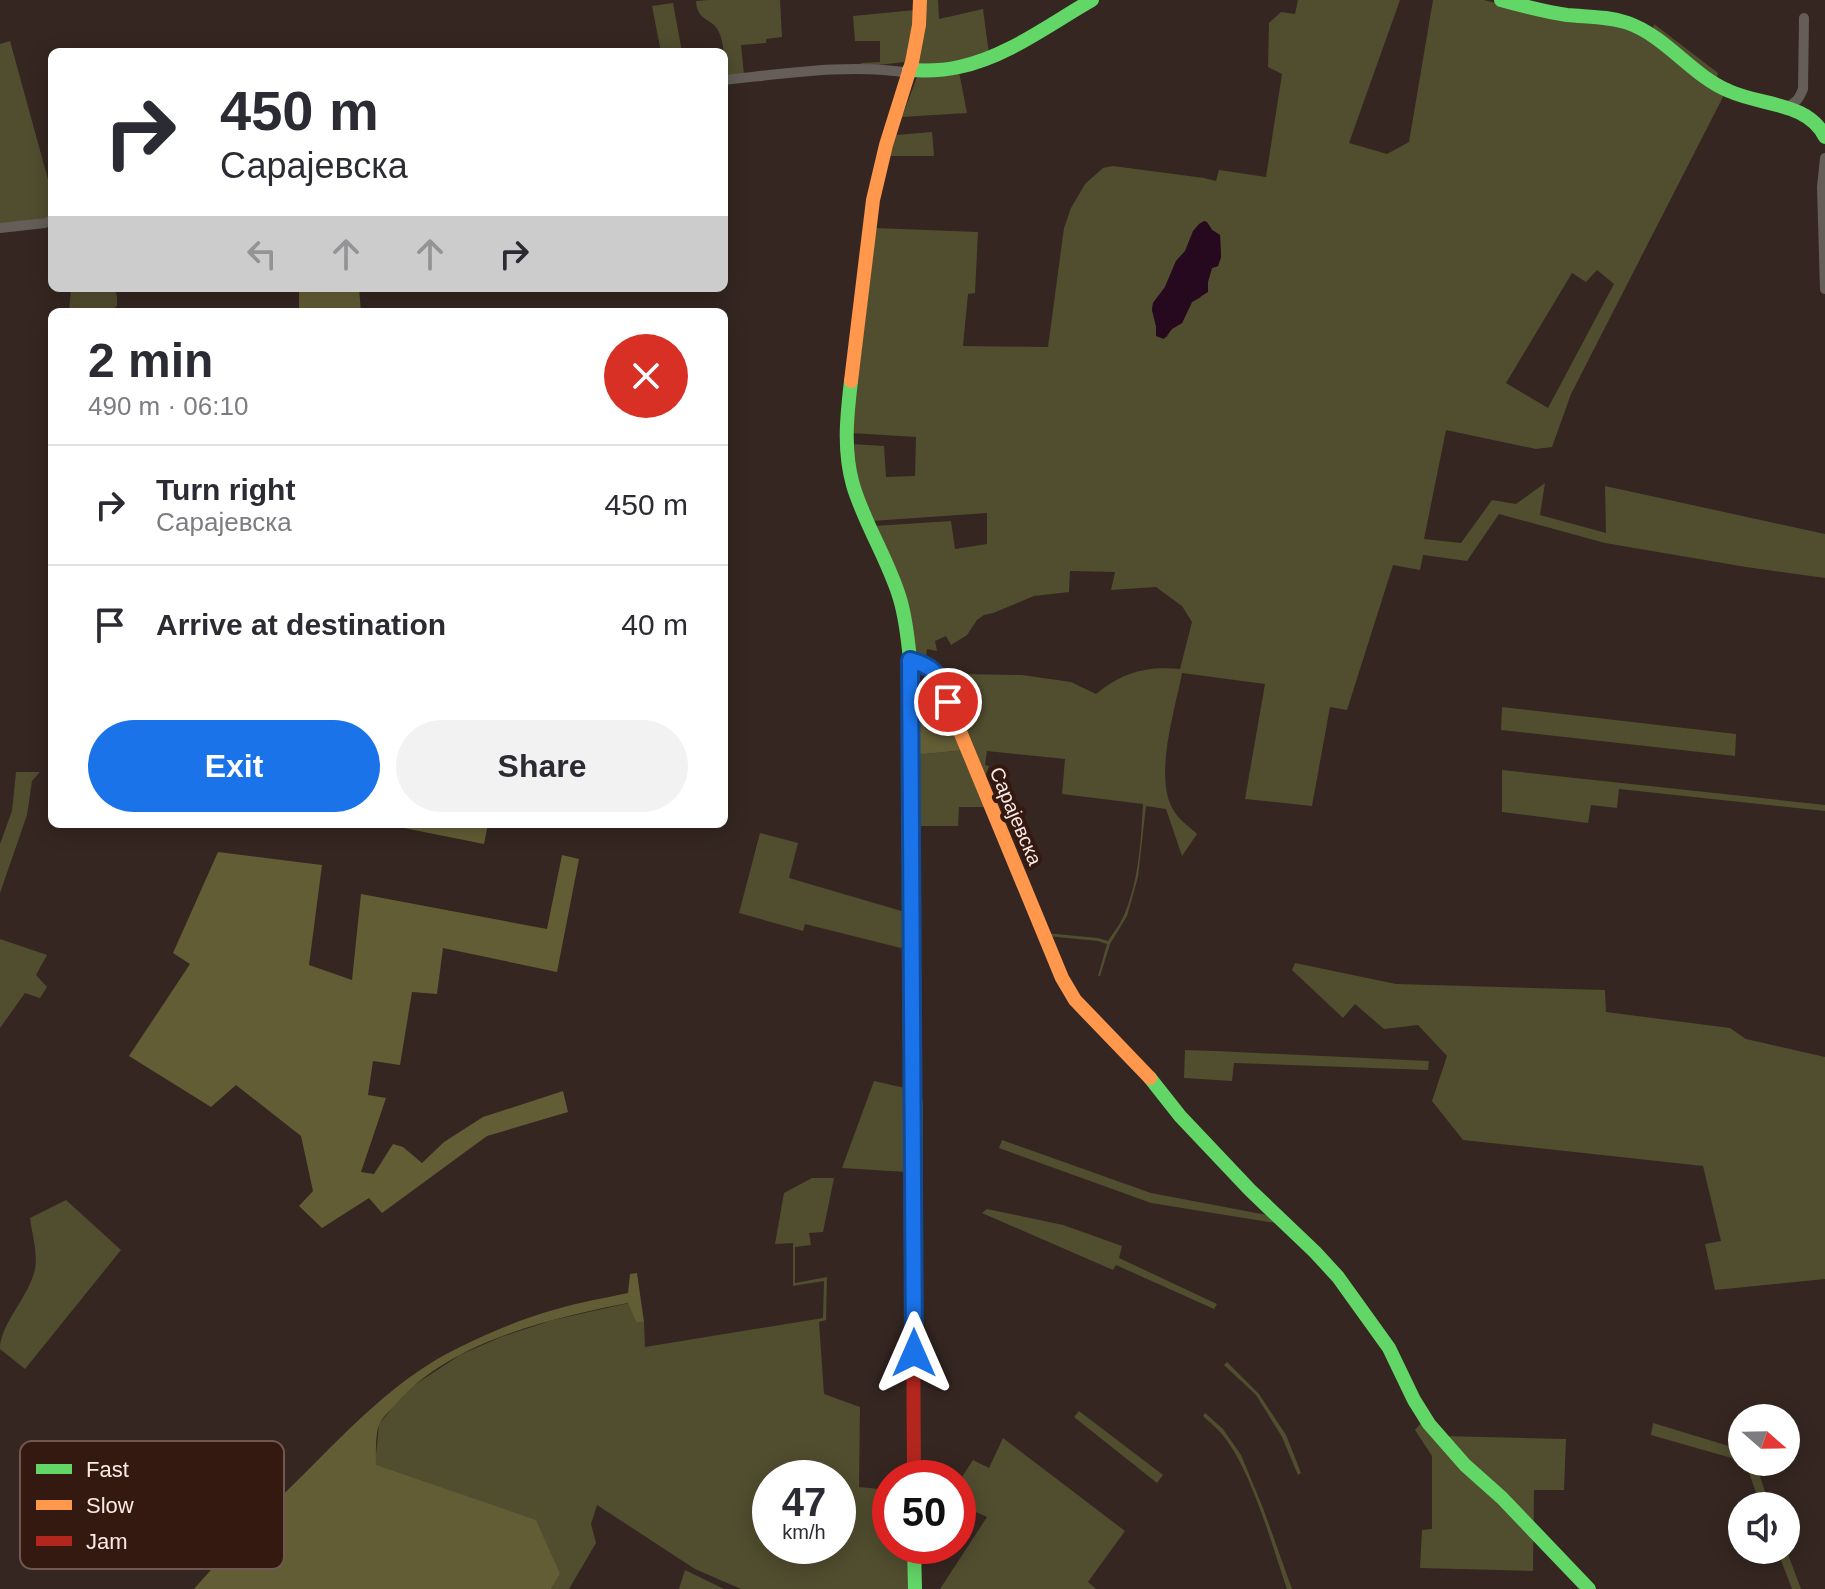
<!DOCTYPE html>
<meta charset="utf-8">
<style>
:root{--surface:#fff;--page:#f2f2f3;--text:#2b2b33;--muted:#7c7c81;--line:#e1e1e2;--accent:#1a73e8}
body{margin:0;font-family:Arial,sans-serif;background:var(--page);color:var(--text);height:100vh;display:flex;flex-direction:column;font-size:30px;white-space:nowrap}
*{box-sizing:border-box;margin:0}
p{font-size:26px;color:var(--muted)}
.icon{flex:none;width:44px;height:44px;fill:none;stroke:currentColor;stroke-width:2;stroke-linecap:round;stroke-linejoin:round}
.map{position:relative;flex:1;overflow:hidden}
.side{position:absolute;left:48px;top:308px;width:680px;height:520px;display:flex;flex-direction:column;background:var(--surface);border-radius:12px;box-shadow:0 4px 20px #0003}
.side>*{flex:none}
.top-card{position:absolute;left:48px;top:48px;width:680px;height:244px;border-radius:12px;box-shadow:0 4px 20px #0003;background:#fff;color:var(--text);overflow:hidden}
.needle{width:52px;rotate:110deg}
.controls{position:absolute;left:1728px;top:1404px;display:grid;gap:16px}
.controls a{display:grid;place-items:center;width:72px;height:72px;border-radius:50%;background:var(--surface);box-shadow:0 4px 20px #0003;font-size:40px}
.speed{position:absolute;left:752px;top:1460px;display:flex;gap:16px;font-size:40px;font-weight:700;text-align:center}
.speed>*{display:grid;place-content:center;width:104px;height:104px;border-radius:50%;background:var(--surface);box-shadow:0 4px 20px #0003;line-height:1}
.speed small{font-size:20px;font-weight:400}
.speed .limit{border:12px solid #d22;background:#fff;color:#111}
.pin{position:absolute;display:grid;place-items:center;width:68px;height:68px;color:#fff;margin:-34px;border:4px solid #fff;border-radius:50%;box-shadow:0 2px 8px #0007}
.me{position:absolute;width:88px;margin:-44px;rotate:0deg;stroke-linejoin:round;filter:drop-shadow(0 0 6px #0008)}
.turn{display:flex;align-items:center;gap:28px;height:168px;padding:0 40px;font-size:36px}
.turn .icon{width:104px;height:104px;stroke-width:2.5}
.turn b{display:block;font-size:56px;line-height:68px}
.lanes{display:flex;align-items:center;height:76px;padding:0 40px;background:#0003;justify-content:center;gap:40px;direction:ltr}
.lanes .off{opacity:.35}
.round{display:grid;place-items:center;flex:none;width:84px;height:84px;border-radius:42px;background:var(--page)}
.headline{display:flex;align-items:center;justify-content:space-between;height:136px;padding:0 40px}
h1{font-size:48px;font-weight:700;line-height:60px}
.action{display:flex;gap:16px;margin-top:auto;padding:16px 40px}
.action a{flex:1;height:92px;border-radius:48px;background:var(--accent);color:#fff;font-size:32px;font-weight:700;line-height:92px;text-align:center}
.action a+a{background:var(--page);color:var(--text)}
ul{padding:0;list-style:none}
li{display:flex;align-items:center;gap:24px;height:120px;padding:0 40px;border-top:2px solid var(--line)}
li div{flex:1}
li b{display:block;font-size:30px}
li em{font-style:normal}
.map>svg:first-child{display:block}
.green{fill:#514d2f;fill-rule:evenodd}
.forest{fill:#635d35}
.water{fill:#26081f}
.lines{fill:none;stroke-linecap:round;stroke-linejoin:round}
.street{stroke:#645d58;stroke-width:10}
.fast{stroke:#63d668;stroke-width:14}
.slow{stroke:#ff974d;stroke-width:14}
.jam{stroke:#b3261e;stroke-width:14}
.route-casing{stroke:#114b97;stroke-width:20}
.route{stroke:#1a73e8;stroke-width:14}
.labels{text-anchor:middle;stroke-width:8;stroke-linejoin:round;paint-order:stroke}
.street-label{font-size:20px;fill:#fdeae4;stroke:#331910}
.key{fill:#331910;stroke:#705850;stroke-width:2}
.key-label{font-size:22px;fill:#fdeae4}
</style>
<div class="map">
<svg width="1825" height="1589" viewBox="0 0 1825 1589">
<rect width="100%" height="100%" fill="#352621"/>
<g class="green">
<path d="M709 0H780L782 37 766 39V43L741 45 744 75 724 78C724 62 725 46 719 32 712 17 697 22 696 1Z"/>
<path d="M926 0H938L939 19 983 9 989 54 973 60 918 66Z"/>
<path d="M1298 0H1400L1349 143 1387 154 1409 142 1433 0H1484L1551 17 1590 19 1652 34 1654 24 1718 73 1716 82 1725 93 1571 394 1552 447 1536 449 1446 430 1424 539 1461 543 1492 500 1516 504 1545 483 1540 515 1606 533 1605 486 1825 534V578L1746 567 1605 543 1499 514 1467 561 1423 555 1420 570 1393 565 1347 710 1330 707 1312 806 1245 799 1265 684 1182 673C1175 711 1153 778 1174 811 1179 820 1190 827 1197 834L1182 856 1166 809 1146 806 1138 877 1127 916 1110 944 1100 976H1098L1107 944 1098 941 1047 936 1045 933 1098 938 1108 941C1114 932 1121 923 1125 913 1139 879 1141 840 1143 804L1062 794 1065 759 987 751 985 765 989 766 983 782 945 686 943 671 958 674 1022 675 1071 682 1096 694C1123 672 1146 666 1180 669L1192 622 1182 606 1156 587 1111 590 1115 572 1070 571 1069 592 1034 596 993 613 984 615 977 620 967 635 951 645 946 636 935 641 937 651 927 649 926 658 914 653 874 526 951 521 955 549 987 544V513L872 521 862 496 851 444 884 446 886 477 915 476 916 437 851 433 876 228 978 232 975 293 968 294 963 346 1048 347 1064 228 1071 208 1085 184 1103 168 1113 166 1204 178 1216 181 1219 170 1266 177 1282 74 1268 67 1269 23 1281 12 1295 14ZM1209 225 1212 230 1220 235 1221 257 1218 266 1212 268 1200 298 1192 302 1182 323 1171 329 1167 337 1156 336V326L1152 310 1153 303 1165 287 1176 261ZM1597 270 1614 284 1548 408 1506 383 1572 273 1586 282Z"/>
<path d="M673 3 682 52H661L652 6Z"/>
<path d="M915 10 905 62 860 67 861 63 880 62V41H855L853 16Z"/>
<path d="M10 41 52 194V217L0 224V44Z"/>
<path d="M959 72 967 113 902 117 917 77Z"/>
<path d="M932 132 934 156H890L896 135Z"/>
<path d="M71 288H114L117 296V306L109 312H69Z"/>
<path d="M934 689 940 691 953 722 927 712Z"/>
<path d="M1502 707 1736 734 1735 756 1501 730Z"/>
<path d="M965 750 987 807H959L958 826H915L914 755Z"/>
<path d="M1502 770 1825 805V811L1619 789 1617 808 1591 805 1588 823 1502 812Z"/>
<path d="M16 772H40L32 781 27 815 0 893V844L12 811Z"/>
<path d="M760 833 798 843 789 878 905 912V949L805 924 803 931 739 913Z"/>
<path d="M0 939 47 955 36 975 47 987 40 998 25 993 0 1028Z"/>
<path d="M1295 963 1396 984 1605 990 1606 1012 1730 1028 1746 1039 1825 1057V1279L1715 1290 1705 1244 1721 1241 1703 1166 1463 1140 1432 1101 1447 1056 1418 1025 1384 1029 1355 1004 1343 1018 1292 970Z"/>
<path d="M1185 1050 1216 1051 1429 1061 1428 1070 1234 1063 1232 1081 1184 1078Z"/>
<path d="M874 1081 905 1088 906 1172 842 1168Z"/>
<path d="M916 1099 923 1101V1209L917 1207Z"/>
<path d="M1002 1140 1151 1193 1272 1216 1282 1224 1151 1203 999 1148Z"/>
<path d="M812 1178H834L823 1232 809 1233 811 1245 795 1247V1283L827 1277 826 1320 819 1322 824 1394 860 1407 859 1487 890 1490V1546H909V1589H741L695 1569 597 1505 591 1524 596 1543 569 1589H551L560 1574 375 1465 379 1424 407 1390 460 1355 501 1337 553 1320 629 1303 636 1322H644L645 1347 823 1318 824 1281 793 1286V1243L775 1244 784 1193ZM770 1478H838V1546H770Z"/>
<path d="M66 1200 121 1250 25 1369 0 1349C0 1324 29 1297 35 1269 38 1253 32 1234 30 1218Z"/>
<path d="M987 1209 1063 1225 1122 1246 1119 1258 1217 1304 1214 1309 1116 1265 1113 1270 982 1213Z"/>
<path d="M1227 1362 1259 1394 1286 1435 1301 1473 1298 1475 1282 1437 1256 1395 1224 1365Z"/>
<path d="M1079 1411 1163 1475 1157 1483 1074 1417Z"/>
<path d="M1205 1413 1223 1429 1241 1455 1263 1508 1292 1589H1287C1271 1543 1252 1470 1221 1433 1216 1427 1209 1422 1203 1416Z"/>
<path d="M1426 1417 1442 1436 1566 1439 1564 1490H1534L1533 1571 1420 1568 1422 1530 1432 1529V1456L1415 1430Z"/>
<path d="M1653 1423 1742 1450V1461L1651 1435Z"/>
<path d="M1003 1438 1125 1531 1088 1582 1096 1589H940L987 1517 958 1504V1483L973 1460 989 1468Z"/>
<path d="M1745 1462H1755L1770 1506H1761Z"/>
<path d="M1786 1549 1801 1589H1792L1777 1550Z"/>
<path d="M685 1570 724 1589H679Z"/>
</g>
<g class="forest">
<path d="M299 288H359L361 312H299Z"/>
<path d="M914 707 953 722 965 750 914 755Z"/>
<path d="M384 824H488L484 844Z"/>
<path d="M218 852 322 865 309 965 352 980 361 894 547 929 562 855 579 859 557 972 443 948 437 994 412 992 400 1065 373 1061 368 1095 386 1098 361 1172 374 1174 393 1144 403 1147 422 1163 444 1142 483 1117 563 1091 568 1112 487 1136 382 1213 369 1198 322 1228 299 1206 313 1191 301 1136 236 1085 211 1107 129 1056 190 964 173 953Z"/>
<path d="M637 1273 644 1322H636L628 1303C551 1318 449 1342 396 1404 391 1410 383 1416 380 1423 375 1431 376 1455 376 1465L536 1520 560 1574 551 1589H194C229 1549 266 1511 304 1474 351 1427 399 1376 460 1347 490 1332 524 1318 557 1309 580 1302 605 1298 628 1293L630 1274Z"/>
</g>
<path class="water" d="M1204 221 1207 222 1212 230 1220 235 1221 257 1218 266 1212 268 1208 282V292L1192 302 1182 323 1172 329 1164 339 1156 336V326L1152 310 1153 303 1165 287 1176 261 1185 251 1193 231 1199 224Z"/>
<g class="lines">
<g class="street">
<path d="M724 80C783 74 850 63 909 73"/>
<path d="M1786 107C1796 103 1799 99 1803 89L1804 18"/>
<path d="M1825 158 1822 187 1825 289"/>
<path d="M0 228 45 223 52 220"/>
</g>
<g class="fast">
<path d="M1501 0C1523 6 1545 12 1567 15 1587 17 1608 16 1628 23 1667 37 1691 75 1729 91 1762 106 1808 102 1825 137"/>
<path d="M909 70C926 71 942 71 959 67 1007 57 1050 24 1092 0"/>
<path d="M851 381C847 415 843 450 853 485 864 523 889 561 900 599 906 619 908 639 910 660L912 1132"/>
<path d="M1150 1078 1180 1116 1250 1190 1315 1252 1338 1277 1389 1348 1414 1400 1429 1424 1465 1465 1502 1498 1589 1589"/>
<path d="M914 1546 915 1589"/>
</g>
<g class="slow">
<path d="M851 381 873 200 886 145 912 62 919 25 920 0"/>
<path d="M910 660 927 665 935 671 1062 978 1075 1000 1150 1078"/>
</g>
<path class="jam" d="M912 1132 914 1478"/>
</g>
<g class="lines">
<g class="route-casing">
<path id="route" d="M914 1353 910 660C939 668 937 676 948 702"/>
</g>
<use href="#route" class="route"/>
</g>
<g class="labels">
<g class="street-label">
<text transform="translate(1016 816) rotate(67)" y="7">Сарајевска</text>
</g>
</g>
<rect x="20" y="1441" width="264" height="128" rx="12" class="key"/>
<rect x="36" y="1464" width="36" height="10" fill="#63d668"/>
<rect x="36" y="1500" width="36" height="10" fill="#ff974d"/>
<rect x="36" y="1536" width="36" height="10" fill="#b3261e"/>
<g class="key-label">
<text x="86" y="1477">Fast</text>
<text x="86" y="1513">Slow</text>
<text x="86" y="1549">Jam</text>
</g>
</svg>
<div class="controls">
<a><svg class="needle" viewBox="-14 -14 28 28"><path d="M0-13l5 13h-10z" fill="#e53935"/><path d="M0 13l5-13h-10z" fill="#7c7c81"/></svg></a>
<a><svg class="icon" aria-label="sound" viewBox="0 0 24 24"><path d="M4 9h4l5-4v14l-5-4H4zM17 9q2 3 0 6"/></svg></a>
</div>
<div class="speed"><div>47<small>km/h</small></div><div class="limit">50</div></div>
<div class="pin" style="left:948px;top:702px;background:#d93025"><svg class="icon" aria-label="arrive" viewBox="0 0 24 24"><path d="M6 21V4h12l-3 4 3 4H6"/></svg></div>
<svg class="me" style="left:914px;top:1353px" viewBox="-20 -20 40 40"><path d="M0-17L14 15 0 8-14 15z" fill="#1a73e8" stroke="#fff" stroke-width="4"/></svg>
<div class="top-card">
<div class="turn"><svg class="icon" aria-label="right" viewBox="0 0 24 24"><path d="M7 20v-9h11M14 6l5 5-5 5"/></svg><div><b>450 m</b>Сарајевска</div></div>
<div class="lanes"><svg class="icon off" aria-label="left" viewBox="0 0 24 24"><path d="M17 20v-9H6M10 6l-5 5 5 5"/></svg><svg class="icon off" aria-label="ahead" viewBox="0 0 24 24"><path d="M12 20V5M6 11l6-6 6 6"/></svg><svg class="icon off" aria-label="ahead" viewBox="0 0 24 24"><path d="M12 20V5M6 11l6-6 6 6"/></svg><svg class="icon" aria-label="right" viewBox="0 0 24 24"><path d="M7 20v-9h11M14 6l5 5-5 5"/></svg></div>
</div>
<section class="side">
<div class="headline"><div><h1>2 min</h1><p>490 m · 06:10</p></div><a class="round" style="background:#d93025;color:#fff"><svg class="icon" aria-label="close" viewBox="0 0 24 24"><path d="M6 6l12 12M18 6L6 18"/></svg></a></div>
<ul>
<li><svg class="icon" aria-label="right" viewBox="0 0 24 24"><path d="M7 20v-9h11M14 6l5 5-5 5"/></svg><div><b>Turn right</b><p>Сарајевска</p></div><em>450 m</em></li>
<li><svg class="icon" aria-label="arrive" viewBox="0 0 24 24"><path d="M6 21V4h12l-3 4 3 4H6"/></svg><div><b>Arrive at destination</b></div><em>40 m</em></li>
</ul>
<div class="action"><a>Exit</a><a>Share</a></div>
</section>
</div>
